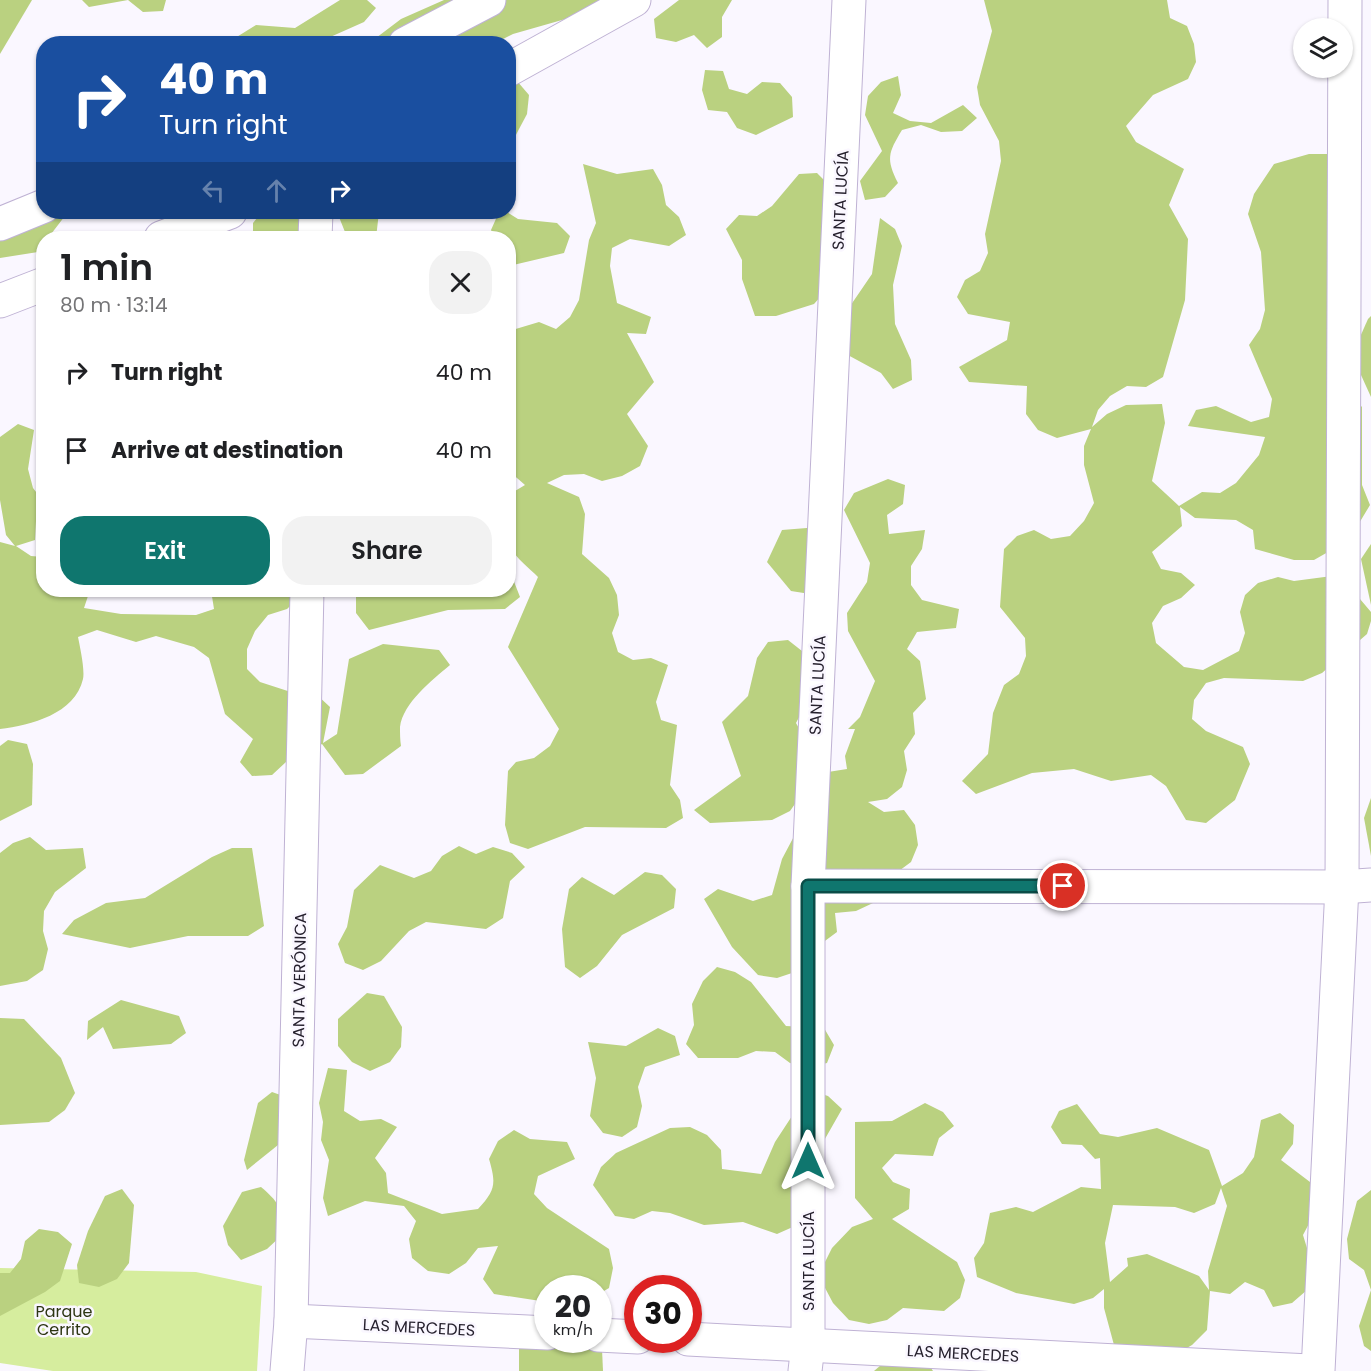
<!DOCTYPE html>
<meta charset="utf-8">
<style>
:root{--surface:#fff;--page:#f2f2f2;--text:#202124;--muted:#757577;--accent:#0f766e}
body{margin:0;font-family:Poppins,sans-serif;background:var(--page);color:var(--text);height:100vh;display:flex;flex-direction:column;font-size:22px;white-space:nowrap}
*{box-sizing:border-box;margin:0}
p{font-size:20px;color:var(--muted)}
.icon{flex:none;width:33px;height:33px;fill:none;stroke:currentColor;stroke-width:2;stroke-linecap:round;stroke-linejoin:round}
.map{position:relative;flex:1;overflow:hidden}
.details{position:absolute;left:36px;top:231px;width:480px;height:366px;display:flex;flex-direction:column;background:var(--surface);border-radius:24px;box-shadow:0 2px 4px #0004}
.details>*{flex:none}
.hud{position:absolute;left:36px;top:36px;width:480px;height:183px;border-radius:24px;box-shadow:0 2px 4px #0004;background:#1a4fa0;color:#fff;overflow:hidden}
.tools{position:absolute;left:1293px;top:18px;display:grid;gap:12px}
.tools a{display:grid;place-items:center;width:60px;height:60px;border-radius:50%;background:var(--surface);box-shadow:0 2px 4px #0004;font-size:30px}
.speed{position:absolute;left:534px;top:1275px;display:flex;gap:12px;font-size:30px;font-weight:700;text-align:center}
.speed>*{display:grid;place-content:center;width:78px;height:78px;border-radius:50%;background:var(--surface);box-shadow:0 2px 4px #0004;line-height:1}
.speed small{font-size:15px;font-weight:400}
.speed .limit{border:9px solid #d22;background:#fff;color:#111}
.pin{position:absolute;display:grid;place-items:center;width:51px;height:51px;color:#fff;margin:-26px;border:3px solid #fff;border-radius:50%;box-shadow:0 2px 6px #0007}
.me{position:absolute;width:66px;margin:-33px;rotate:0deg;stroke-linejoin:round;filter:drop-shadow(0 0 4px #0008)}
.turn{display:flex;align-items:center;gap:21px;height:126px;padding:0 24px;font-size:27px}
.turn .icon{width:78px;height:78px;stroke-width:2.5}
.turn b{display:block;font-size:42px;line-height:51px}
.lanes{display:flex;align-items:center;height:57px;padding:0 24px;background:#0003;justify-content:center;gap:30px;direction:ltr}
.lanes .off{opacity:.35}
.round{display:grid;place-items:center;flex:none;width:63px;height:63px;border-radius:24px;background:var(--page)}
.headline{display:flex;align-items:center;justify-content:space-between;height:102px;padding:0 24px}
h1{font-size:36px;font-weight:600;line-height:45px}
.action{display:flex;gap:12px;margin-top:auto;padding:12px 24px}
.action a{flex:1;height:69px;border-radius:24px;background:var(--accent);color:#fff;font-size:24px;font-weight:600;line-height:69px;text-align:center}
.action a+a{background:var(--page);color:var(--text)}
ul{padding:0;list-style:none}
li{display:flex;align-items:center;gap:18px;height:78px;padding:0 24px}
li div{flex:1}
li b{display:block;font-size:22px}
li em{font-style:normal}
.map>svg:first-child{display:block}
.green{fill:#d6ed9e}
.forest{fill:#bad180;fill-rule:evenodd}
.lines{fill:none;stroke-linecap:round;stroke-linejoin:round}
.minor-casing{stroke:#bfb2d4;stroke-width:35}
.minor{stroke:#fff;stroke-width:33}
.route-casing{stroke:#0a4d48;stroke-width:15}
.route{stroke:#0f766e;stroke-width:10}
.labels{text-anchor:middle;stroke-width:5;stroke-linejoin:round;paint-order:stroke}
.street-label{font-size:16px;fill:#26212e;stroke:#faf7ff}
.park-label{font-size:16px;fill:#2d3613;stroke:#faf7ff}
</style>
<div class="map">
<svg width="1371" height="1371" viewBox="0 0 1371 1371">
<rect width="100%" height="100%" fill="#faf7ff"/>
<path class="green" d="M0 1268 196 1272 262 1286 257 1371H53L0 1363Z"/>
<g class="forest">
<path d="M0 0H32L0 54Z"/>
<path d="M82 0H166L163 11 143 12 128 0 89 7Z"/>
<path d="M340 0H367L376 8 364 22 328 38 324 43H227L256 25 295 28Z"/>
<path d="M444 0H600L569 18 513 34 495 43 368 44 401 19Z"/>
<path d="M679 0H732L722 17V37L707 48 694 35 676 42 656 38 654 19Z"/>
<path d="M984 0H1167L1170 18 1187 26 1194 44 1196 62 1188 79 1153 95 1126 126 1136 142 1184 169 1169 205 1188 239 1185 300 1163 377 1146 387 1127 386 1110 396 1098 410 1092 427 1107 414 1126 405 1162 404 1165 423 1152 481 1179 506 1202 492 1220 493 1236 483 1259 455 1265 437 1188 426 1196 410 1216 406 1251 422 1269 417 1272 399 1249 345 1260 329 1265 310 1261 252 1248 214 1254 194 1274 164 1309 154H1346L1337 381 1362 407V485L1370 505 1349 540 1314 560H1294L1255 549 1253 530 1236 520 1195 518 1180 507 1182 526 1152 552 1161 569 1181 573 1195 585 1181 598 1163 606 1152 623 1156 643 1184 667 1203 670 1239 651 1245 633 1240 612 1245 595 1258 583 1278 577 1294 581 1332 576 1349 586 1371 612V621L1367 634 1322 673 1303 681 1224 678 1206 683 1194 700 1192 719 1206 731 1243 747 1250 764 1235 800 1206 823 1186 820 1166 786 1151 775 1111 781 1074 769 1032 773 976 794 962 781 988 754 993 713 1004 685 1019 674 1026 656 1025 638 1000 607 1004 549 1017 536 1034 530 1051 539 1070 536 1084 521 1094 503 1084 465V446L1091 429 1057 438 1038 430 1026 414 1027 386 969 382 959 367 1007 340 1010 322 968 314 957 297 965 280 980 271 988 253 985 234 1001 161 999 141 980 105 977 87 992 31Z"/>
<path d="M705 70 723 71 729 89 747 94 762 82 780 83 792 97 793 117 756 135 737 128 727 112 708 110 702 90Z"/>
<path d="M898 76 901 95 893 113 910 121 931 123 963 105 977 118 962 131 941 132 921 125 902 130C888 153 886 159 898 183L885 197 865 200 860 181 882 151 865 115 868 96 881 82Z"/>
<path d="M509 78 517 81 529 95 527 114 509 148Z"/>
<path d="M583 164 617 174 653 169 662 185 666 205 679 217 686 235 669 246 630 239 612 248 610 266 617 303 651 317 646 334 627 333 654 382 627 414 648 446 640 466 622 476 602 481 584 474 564 475 547 483 579 497 585 514 582 554 609 578 617 595 619 615 612 633 618 652 633 660 651 658 668 665 656 702 661 720 677 725 670 785 680 800 683 818 666 828 585 827 528 849 510 843 505 825 508 771 516 762 534 758 550 746 559 729 508 647 538 577C529 568 517 559 511 548 506 540 508 505 510 494L525 485 509 471V331L539 322 556 329 570 317 579 300 589 240 596 223Z"/>
<path d="M817 173 830 186 839 276 814 304 776 316H755L742 279V260L726 229 739 215 757 216 772 206 799 174Z"/>
<path d="M43 190 44 212H68L48 238H44L43 244 38 252 0 258V220Z"/>
<path d="M262 212H277L302 219 314 238H253V223Z"/>
<path d="M337 212H379L376 238H342L345 232Z"/>
<path d="M499 212H507L518 219 557 223 570 236 564 253 509 266 508 238H495L491 230Z"/>
<path d="M880 218 895 229 902 246 893 285 895 324 911 360 912 380 893 389 881 373 846 354 844 315 872 274Z"/>
<path d="M1371 316V397L1361 375 1360 337 1368 319Z"/>
<path d="M18 424 34 430 28 469 33 488 43 501 44 507 36 521 35 540 16 546 31 556 43 557 44 590H90L84 608 121 614 196 615 214 609 211 590H307L287 609 268 615 255 631 247 649V669L260 682 297 694H316L330 707 323 743 337 734 349 659 383 644 439 650 450 665C432 680 403 703 400 727 400 733 400 740 401 746L363 774 345 775 322 744 286 762 272 775 252 776 240 762 253 739 225 714 209 658 194 647 156 636 136 642 97 630 78 637C80 647 85 670 83 679 75 714 31 725 0 729V542L15 546 6 535 0 500V437Z"/>
<path d="M888 479 905 485 903 504 887 515 889 534 925 530 922 549 911 566V585L922 600 959 609 956 628 917 632 907 649 920 661 926 699 913 713 915 734 904 751 907 770 902 787 887 799 868 802 884 812 904 810 915 825 918 845 911 862 880 885 873 903 856 911 835 913 837 932 806 955 795 972 777 978 758 975 732 947 704 899 718 889 753 901 772 895 782 859 828 772 847 769 845 756 855 729H848L860 717 875 681 848 631 847 613 867 582 870 563 844 510 854 493Z"/>
<path d="M819 527 810 594 791 591 767 562 782 530Z"/>
<path d="M1371 544V605L1361 559Z"/>
<path d="M509 579H513L520 597 505 609 448 610 369 630 356 613V590H429L442 592 449 590H508Z"/>
<path d="M788 640 802 651 814 688 796 723 814 756 802 794 790 811 772 820 710 823 694 810 741 776 722 722 748 696 757 658 768 642Z"/>
<path d="M8 740 27 744 33 764 32 805 0 821V746Z"/>
<path d="M1371 798V856L1364 818Z"/>
<path d="M30 837 46 850 83 848 86 868 55 892 44 911 43 931 48 949 43 970 27 981 0 986V853L13 843Z"/>
<path d="M459 846 476 854 493 847 512 853 525 867 510 881 503 918 486 929 426 922 409 931 381 961 363 970 345 963 338 944 347 927 354 890 380 865 414 878 431 871 442 856Z"/>
<path d="M232 848H252L264 926 248 936H188L130 948 62 934 74 920 106 903 145 898 212 857Z"/>
<path d="M645 872 662 875 676 889 674 908 622 935 597 966 580 978 565 967 562 929 569 889 582 877 614 895Z"/>
<path d="M717 967 735 972 751 982 786 1026 824 1028 834 1045 827 1063 808 1068 790 1063 775 1052 756 1051 738 1058H698L686 1044 694 1025 692 1004 703 981Z"/>
<path d="M367 993 384 996 402 1027 401 1047 390 1062 370 1071 352 1062 338 1046V1019Z"/>
<path d="M121 1000 179 1016 186 1033 171 1044 113 1049 103 1027 87 1040 88 1021Z"/>
<path d="M0 1018 24 1019 61 1058 75 1093 65 1110 49 1122 0 1125Z"/>
<path d="M658 1028 675 1036 680 1055 645 1067 638 1087 642 1106 637 1127 622 1137 603 1133 590 1116 596 1078 588 1042 626 1046Z"/>
<path d="M328 1068 347 1070 344 1111 360 1121 381 1119 397 1127 375 1158 386 1173 388 1193 442 1214 478 1209C496 1190 496 1183 489 1159L498 1141 514 1130 530 1139 567 1142 575 1159 538 1176 534 1194 547 1208 609 1249 613 1268 609 1288 599 1294 598 1288H548L547 1302 494 1294 483 1279 498 1246 478 1248 466 1263 449 1274 428 1271 412 1258 409 1239 416 1221 404 1206 365 1201 328 1216 323 1198 329 1160 321 1140 323 1122 319 1103Z"/>
<path d="M809 1090 828 1096 842 1109 805 1174 795 1226 777 1234 743 1222 704 1225 670 1213 652 1211 634 1219 615 1216 593 1185 601 1167 616 1153 670 1128 690 1127 707 1135 721 1150 722 1169 761 1174 775 1142Z"/>
<path d="M272 1092 289 1098 293 1133 247 1170 244 1160 258 1103Z"/>
<path d="M925 1103 943 1112 954 1126 939 1138 933 1156 895 1154 882 1168 893 1182 910 1189 909 1209 892 1219 957 1262 965 1280 960 1298 944 1311 903 1308 887 1320 869 1324 849 1320 833 1303 824 1286 823 1266 832 1248 852 1227 873 1219 855 1198V1122L892 1121Z"/>
<path d="M1077 1104 1100 1134 1118 1137 1157 1128 1209 1150 1222 1186 1243 1173 1254 1157 1261 1120 1280 1113 1294 1125 1293 1144 1281 1160 1310 1182 1322 1199 1303 1235 1314 1271 1307 1290 1292 1303 1273 1307 1264 1290 1245 1282 1230 1294 1210 1291 1207 1330 1192 1345 1173 1356 1114 1345 1104 1308V1289L1093 1298 1074 1304 1016 1293 977 1277 974 1258 984 1243 990 1213 1016 1207 1033 1212 1081 1187 1101 1189 1100 1158 1095 1159 1082 1145 1062 1144 1051 1127 1059 1111ZM1221 1188 1227 1206 1208 1271 1209 1290 1199 1276 1147 1254 1127 1258 1128 1266 1110 1282 1105 1243 1113 1205 1175 1207 1194 1213 1215 1204Z"/>
<path d="M261 1187C280 1203 283 1210 282 1235L267 1249 241 1260 228 1245 223 1226 242 1192Z"/>
<path d="M122 1189 134 1205 129 1263 117 1279 99 1287 79 1283 77 1265 88 1231 105 1196Z"/>
<path d="M1371 1190V1351L1364 1346 1359 1326 1371 1290 1364 1270 1349 1259 1347 1239 1357 1201Z"/>
<path d="M39 1229 58 1232 72 1244 60 1281 45 1292 0 1316V1273H10L21 1259 25 1241Z"/>
<path d="M548 1340H585L602 1349 603 1371H519V1347Z"/>
<path d="M894 1354 929 1365 933 1371H874Z"/>
</g>
<g class="lines">
<g class="minor-casing">
<g id="minor">
<path d="M405 44 489 0"/>
<path d="M508 70 634 0"/>
<path d="M0 224 44 206"/>
<path d="M161 238 230 212"/>
<path d="M315 238 316 212"/>
<path d="M0 301 44 284"/>
<path d="M808 886 1342 887 1371 885"/>
<path d="M291 1321 548 1333"/>
<path d="M598 1335 638 1337"/>
<path d="M688 1339 1310 1371"/>
<path d="M287 1371 291 1321 307 590"/>
<path d="M805 1371 808 1345V886L849 0"/>
<path d="M1318 1371 1342 887 1345 0"/>
</g>
</g>
<use href="#minor" class="minor"/>
</g>
<g class="lines">
<g class="route-casing">
<path id="route" d="M808 1161V886H1063"/>
</g>
<use href="#route" class="route"/>
</g>
<g class="labels">
<g class="street-label">
<text transform="translate(840 200) rotate(-87)" y="6">SANTA LUCÍA</text>
<text transform="translate(817 685) rotate(-87)" y="6">SANTA LUCÍA</text>
<text transform="translate(299 980) rotate(-89)" y="6">SANTA VERÓNICA</text>
<text transform="translate(808 1261) rotate(-90)" y="6">SANTA LUCÍA</text>
<text transform="translate(419 1327) rotate(3)" y="6">LAS MERCEDES</text>
<text transform="translate(963 1353) rotate(3)" y="6">LAS MERCEDES</text>
</g>
<g class="park-label">
<text x="64" y="1317">Parque<tspan x="64" dy="18">Cerrito</tspan></text>
</g>
</g>
</svg>
<div class="tools">
<a><svg class="icon" aria-label="layers" viewBox="0 0 24 24"><path d="M12 4l9 5-9 5-9-5zM3 14l9 5 9-5"/></svg></a>
</div>
<div class="speed"><div>20<small>km/h</small></div><div class="limit">30</div></div>
<div class="pin" style="left:1063px;top:886px;background:#d93025"><svg class="icon" aria-label="arrive" viewBox="0 0 24 24"><path d="M6 21V4h12l-3 4 3 4H6"/></svg></div>
<svg class="me" style="left:808px;top:1161px" viewBox="-20 -20 40 40"><path d="M0-17L14 15 0 8-14 15z" fill="#0f766e" stroke="#fff" stroke-width="4"/></svg>
<div class="hud">
<div class="turn"><svg class="icon" aria-label="right" viewBox="0 0 24 24"><path d="M7 20v-9h11M14 6l5 5-5 5"/></svg><div><b>40 m</b>Turn right</div></div>
<div class="lanes"><svg class="icon off" aria-label="left" viewBox="0 0 24 24"><path d="M17 20v-9H6M10 6l-5 5 5 5"/></svg><svg class="icon off" aria-label="ahead" viewBox="0 0 24 24"><path d="M12 20V5M6 11l6-6 6 6"/></svg><svg class="icon" aria-label="right" viewBox="0 0 24 24"><path d="M7 20v-9h11M14 6l5 5-5 5"/></svg></div>
</div>
<section class="details">
<div class="headline"><div><h1>1 min</h1><p>80 m · 13:14</p></div><a class="round"><svg class="icon" aria-label="close" viewBox="0 0 24 24"><path d="M6 6l12 12M18 6L6 18"/></svg></a></div>
<ul>
<li><svg class="icon" aria-label="right" viewBox="0 0 24 24"><path d="M7 20v-9h11M14 6l5 5-5 5"/></svg><div><b>Turn right</b></div><em>40 m</em></li>
<li><svg class="icon" aria-label="arrive" viewBox="0 0 24 24"><path d="M6 21V4h12l-3 4 3 4H6"/></svg><div><b>Arrive at destination</b></div><em>40 m</em></li>
</ul>
<div class="action"><a>Exit</a><a>Share</a></div>
</section>
</div>
